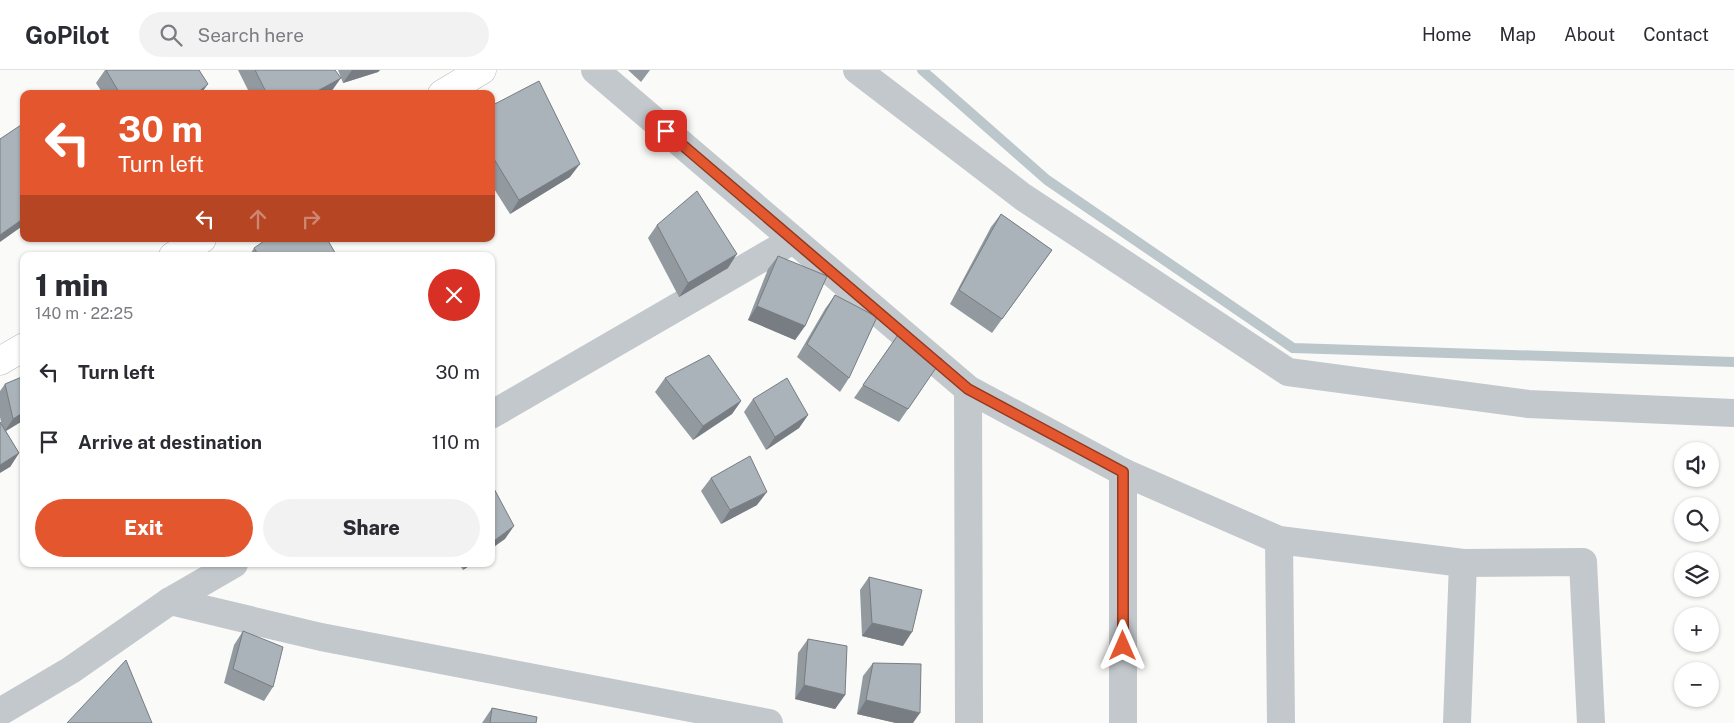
<!DOCTYPE html>
<meta charset="utf-8">
<style>
:root{--surface:#fff;--page:#f2f2f3;--text:#2b2b33;--muted:#7c7c81;--line:#e1e1e2;--accent:#e4572e}
body{margin:0;font-family:"Public Sans",sans-serif;background:var(--page);color:var(--text);height:100vh;display:flex;flex-direction:column;font-size:19px;white-space:nowrap}
*{box-sizing:border-box;margin:0}
p{font-size:16px;color:var(--muted)}
.icon{flex:none;width:28px;height:28px;fill:none;stroke:currentColor;stroke-width:2;stroke-linecap:round;stroke-linejoin:round}
.map{position:relative;flex:1;overflow:hidden}
.drawer{position:absolute;left:20px;top:182px;width:475px;height:315px;display:flex;flex-direction:column;background:var(--surface);border-radius:10px;box-shadow:0 1px 4px #0004}
.drawer>*{flex:none}
.top-card{position:absolute;left:20px;top:20px;width:475px;height:152px;border-radius:10px;box-shadow:0 1px 4px #0004;background:#e4572e;color:#fff;overflow:hidden}
.buttons{position:absolute;left:1674px;top:372px;display:grid;gap:10px}
.buttons a{display:grid;place-items:center;width:45px;height:45px;border-radius:50%;background:var(--surface);box-shadow:0 1px 4px #0004;font-size:25px}
.pin{position:absolute;display:grid;place-items:center;width:42px;height:42px;color:#fff;margin:-21px;border-radius:10px;box-shadow:0 2px 8px #0006}
.me{position:absolute;width:55px;margin:-28px;rotate:0deg;stroke-linejoin:round;filter:drop-shadow(0 0 4px #0008)}
.turn{display:flex;align-items:center;gap:18px;height:105px;padding:0 15px;font-size:22px}
.turn .icon{width:65px;height:65px;stroke-width:2.5}
.turn b{display:block;font-size:35px;line-height:42px}
.lanes{display:flex;align-items:center;height:48px;padding:0 15px;background:#0003;justify-content:center;gap:25px;direction:ltr}
.lanes .off{opacity:.35}
.round{display:grid;place-items:center;flex:none;width:52px;height:52px;border-radius:26px;background:var(--page)}
.headline{display:flex;align-items:center;justify-content:space-between;height:85px;padding:0 15px}
h1{font-size:30px;font-weight:800;line-height:38px}
.action{display:flex;gap:10px;margin-top:auto;padding:10px 15px}
.action a{flex:1;height:58px;border-radius:30px;background:var(--accent);color:#fff;font-size:20px;font-weight:800;line-height:58px;text-align:center}
.action a+a{background:var(--page);color:var(--text)}
ul{padding:0;list-style:none}
li{display:flex;align-items:center;gap:15px;height:70px;padding:0 15px}
li div{flex:1}
li b{display:block;font-size:19px}
li em{font-style:normal}
header{display:flex;align-items:center;gap:30px;box-sizing:border-box;height:70px;padding:0 25px;background:var(--surface);border-bottom:1px solid var(--line)}
header strong{font-size:24px}
nav{display:flex;gap:28px;margin-inline-start:auto;font-size:18px}
.search{width:350px;height:45px;background:var(--page);display:flex;align-items:center;gap:12px;box-sizing:border-box;padding:0 18px;border-radius:28px;color:var(--muted);font-size:19px}
.map>svg:first-child{display:block}
.lines{fill:none;stroke-linecap:round;stroke-linejoin:round}
.stream{stroke:#bbc7cb;stroke-width:10}
.major-casing{stroke:#b5babe;stroke-width:29}
.minor{stroke:#c3c8cc;stroke-width:28}
.major{stroke:#fff;stroke-width:28}
.wall{fill:#929a9f}
.shaded-wall{fill:#777d82}
.building{fill:#aab3b9;stroke:#777d82}
.route-casing{stroke:#94391e;stroke-width:12}
.route{stroke:#e4572e;stroke-width:9}
</style>
<header>
<strong>GoPilot</strong>
<div class="search"><svg class="icon" aria-label="search" viewBox="0 0 24 24"><circle cx="10" cy="10" r="6"/><path d="M15 15l6 6"/></svg>Search here</div>
<nav><a>Home</a><a>Map</a><a>About</a><a>Contact</a></nav>
</header>
<div class="map">
<svg width="1734" height="653" viewBox="0 0 1734 653">
<rect width="100%" height="100%" fill="#fafaf8"/>
<g class="lines">
<path class="stream" d="M922 0 1047 110 1293 278 1734 292"/>
<g class="major-casing">
<g id="major">
<path d="M442 24 482 0"/>
<path d="M173 186 202 169"/>
<path d="M0 291 24 277"/>
</g>
</g>
<g class="minor">
<path d="M595 0 968 319 1123 402 1279 470 1463 493 1583 492 1591 653"/>
<path d="M857 0 1023 127 1288 302 1528 334 1734 343"/>
<path d="M968 319 969 653"/>
<path d="M491 345 793 170"/>
<path d="M1123 402V653"/>
<path d="M1279 470 1281 653"/>
<path d="M170 531 234 494"/>
<path d="M0 642 71 600 170 531 321 567 769 653"/>
<path d="M1457 653 1463 493"/>
</g>
<use href="#major" class="major"/>
</g>
<g class="wall">
<path d="M105 0H199L201 24H103L96 13Z"/>
<path d="M238 0H335L331 22 327 24H250Z"/>
<path d="M338 0H380L378 2 343 13Z"/>
<path d="M628 0H650L641 12Z"/>
<path d="M491 36 570 107 510 144 491 114Z"/>
<path d="M1001 144 1052 180 992 263 950 234 991 157Z"/>
<path d="M657 155 728 198 679 227 648 168Z"/>
<path d="M254 178 337 186H249Z"/>
<path d="M778 186 805 256 795 270 748 250 768 199Z"/>
<path d="M835 225 849 308 840 322 797 287 825 239Z"/>
<path d="M898 265 908 339 899 352 854 328Z"/>
<path d="M665 308 741 331 732 344 693 370 655 322Z"/>
<path d="M5 314 24 350 6 361 19 383 10 397 0 347V321Z"/>
<path d="M753 329 808 345 799 358 766 380 744 342Z"/>
<path d="M711 408 757 435 721 454 701 421Z"/>
<path d="M459 494H472L463 500Z"/>
<path d="M869 507 903 576 862 566 860 520Z"/>
<path d="M243 561 273 617 264 631 224 613 234 575Z"/>
<path d="M808 569 845 625 835 639 795 629 798 583Z"/>
<path d="M873 593 913 653H896L857 644 863 606Z"/>
<path d="M492 638 536 653H482Z"/>
</g>
<g class="shaded-wall">
<path d="M352 0H380L378 2 343 13Z"/>
<path d="M341 8 331 22 327 24H312Z"/>
<path d="M208 14 201 24H196Z"/>
<path d="M580 94 570 107 510 144 519 130Z"/>
<path d="M24 148V155L0 172V165Z"/>
<path d="M737 184 728 198 679 227 688 213Z"/>
<path d="M757 236 805 256 795 270 748 250Z"/>
<path d="M741 331 732 344 693 370 703 356Z"/>
<path d="M24 342V350L4 362 13 349Z"/>
<path d="M808 345 799 358 766 380 775 367Z"/>
<path d="M19 383 10 397 0 403V395Z"/>
<path d="M767 422 757 435 721 454 730 440Z"/>
<path d="M514 456 505 469 491 479V473Z"/>
<path d="M467 494H472L463 500Z"/>
<path d="M872 553 912 562 903 576 862 566Z"/>
<path d="M804 615 845 625 835 639 795 629Z"/>
<path d="M866 630 920 643 913 653H896L857 644Z"/>
</g>
<g class="building">
<path d="M106 0H199L208 14 196 24H120Z"/>
<path d="M255 0H335L341 8 312 24H267Z"/>
<path d="M539 11 580 94 519 130 491 84V36Z"/>
<path d="M24 53V148L0 165V69Z"/>
<path d="M697 121 737 184 688 213 657 155Z"/>
<path d="M1001 144 1052 180 1002 249 959 220Z"/>
<path d="M267 169H327L337 186H259L254 178Z"/>
<path d="M778 186 827 206 805 256 757 236Z"/>
<path d="M835 225 877 247 849 308 807 274Z"/>
<path d="M898 265 942 289 908 339 863 315Z"/>
<path d="M709 285 741 331 703 356 665 308Z"/>
<path d="M24 306V342L13 349 5 314Z"/>
<path d="M787 308 808 345 775 367 753 329Z"/>
<path d="M0 352 19 383 0 395Z"/>
<path d="M750 386 767 422 730 440 711 408Z"/>
<path d="M491 413 514 456 491 473Z"/>
<path d="M869 507 922 520 912 562 872 553Z"/>
<path d="M243 561 283 577 273 617 233 599Z"/>
<path d="M808 569 847 576 845 625 804 615Z"/>
<path d="M126 590 152 653H67Z"/>
<path d="M873 593 921 594 920 643 866 630Z"/>
<path d="M492 638 537 647 536 653H490Z"/>
</g>
<g class="lines">
<g class="route-casing">
<path id="route" d="M666 61 968 319 1123 402V576"/>
</g>
<use href="#route" class="route"/>
</g>
</svg>
<div class="buttons">
<a><svg class="icon" aria-label="sound" viewBox="0 0 24 24"><path d="M4 9h4l5-4v14l-5-4H4zM17 9q2 3 0 6"/></svg></a>
<a><svg class="icon" aria-label="search" viewBox="0 0 24 24"><circle cx="10" cy="10" r="6"/><path d="M15 15l6 6"/></svg></a>
<a><svg class="icon" aria-label="layers" viewBox="0 0 24 24"><path d="M12 4l9 5-9 5-9-5zM3 14l9 5 9-5"/></svg></a>
<a>+</a>
<a>−</a>
</div>
<div class="pin" style="left:666px;top:61px;background:#d93025"><svg class="icon" aria-label="arrive" viewBox="0 0 24 24"><path d="M6 21V4h12l-3 4 3 4H6"/></svg></div>
<svg class="me" style="left:1123px;top:576px" viewBox="-20 -20 40 40"><path d="M0-17L14 15 0 8-14 15z" fill="#e4572e" stroke="#fff" stroke-width="4"/></svg>
<div class="top-card">
<div class="turn"><svg class="icon" aria-label="left" viewBox="0 0 24 24"><path d="M17 20v-9H6M10 6l-5 5 5 5"/></svg><div><b>30 m</b>Turn left</div></div>
<div class="lanes"><svg class="icon" aria-label="left" viewBox="0 0 24 24"><path d="M17 20v-9H6M10 6l-5 5 5 5"/></svg><svg class="icon off" aria-label="ahead" viewBox="0 0 24 24"><path d="M12 20V5M6 11l6-6 6 6"/></svg><svg class="icon off" aria-label="right" viewBox="0 0 24 24"><path d="M7 20v-9h11M14 6l5 5-5 5"/></svg></div>
</div>
<section class="drawer">
<div class="headline"><div><h1>1 min</h1><p>140 m · 22:25</p></div><a class="round" style="background:#d93025;color:#fff"><svg class="icon" aria-label="close" viewBox="0 0 24 24"><path d="M6 6l12 12M18 6L6 18"/></svg></a></div>
<ul>
<li><svg class="icon" aria-label="left" viewBox="0 0 24 24"><path d="M17 20v-9H6M10 6l-5 5 5 5"/></svg><div><b>Turn left</b></div><em>30 m</em></li>
<li><svg class="icon" aria-label="arrive" viewBox="0 0 24 24"><path d="M6 21V4h12l-3 4 3 4H6"/></svg><div><b>Arrive at destination</b></div><em>110 m</em></li>
</ul>
<div class="action"><a>Exit</a><a>Share</a></div>
</section>
</div>
